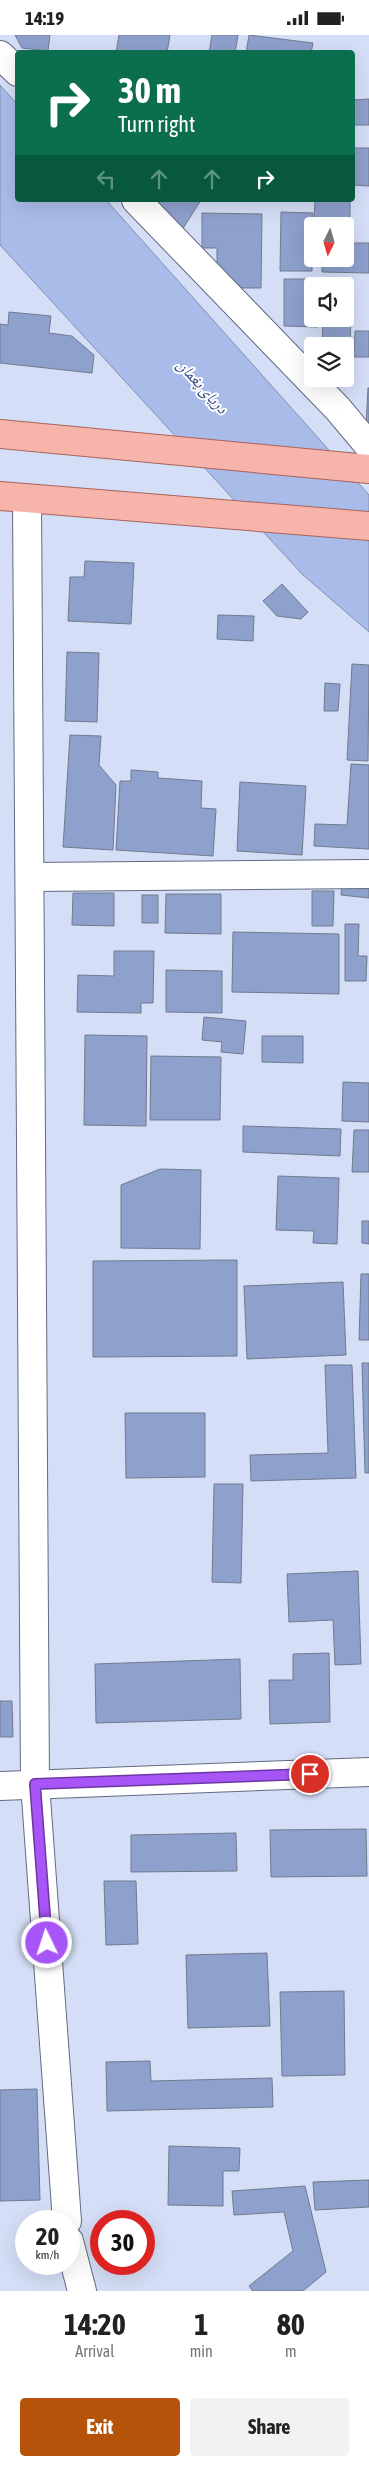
<!DOCTYPE html>
<meta charset="utf-8">
<style>
:root{--surface:#fff;--page:#f2f2f2;--text:#222;--muted:#767676;--accent:#b45309}
body{margin:0;font-family:"Asap Condensed","Noto Naskh Arabic",sans-serif;background:var(--page);color:var(--text);height:100vh;display:flex;flex-direction:column;font-size:19px;white-space:nowrap}
*{box-sizing:border-box;margin:0}
p{font-size:16px;color:var(--muted)}
.icon{flex:none;width:28px;height:28px;fill:none;stroke:currentColor;stroke-width:2;stroke-linecap:round;stroke-linejoin:round}
.map{position:relative;height:2256px;overflow:hidden}
.details{display:flex;flex-direction:column;background:var(--surface);flex:1}
.details>*{flex:none}
.top-card{position:absolute;left:15px;top:15px;width:340px;height:152px;border-radius:5px;box-shadow:0 5px 20px #0002;background:#0b6e4f;color:#fff;overflow:hidden}
.needle{width:32px;rotate:185deg}
.buttons{position:absolute;left:304px;top:182px;display:grid;gap:10px}
.buttons a{display:grid;place-items:center;width:50px;height:50px;border-radius:5px;background:var(--surface);box-shadow:0 5px 20px #0002;font-size:25px}
.speed{position:absolute;left:15px;top:2175px;display:flex;gap:10px;font-size:25px;font-weight:700;text-align:center}
.speed>*{display:grid;place-content:center;width:65px;height:65px;border-radius:50%;background:var(--surface);box-shadow:0 5px 20px #0002;line-height:1}
.speed small{font-size:12px;font-weight:400}
.speed .limit{border:8px solid #d22;background:#fff;color:#111}
.pin{position:absolute;display:grid;place-items:center;width:42px;height:42px;color:#fff;margin:-21px;border:2px solid #fff;border-radius:50%;box-shadow:0 1px 5px #0007}
.me{position:absolute;width:55px;margin:-28px;rotate:356deg;stroke-linejoin:round;filter:drop-shadow(0 0 4px #0008)}
.turn{display:flex;align-items:center;gap:18px;height:105px;padding:0 20px;font-size:22px}
.turn .icon{width:65px;height:65px;stroke-width:2.5}
.turn b{display:block;font-size:35px;line-height:42px}
.lanes{display:flex;align-items:center;height:48px;padding:0 20px;background:#0003;justify-content:center;gap:25px;direction:ltr}
.lanes .off{opacity:.35}
.eta{display:flex;justify-content:space-evenly;align-items:center;height:85px;text-align:center}
.eta b{font-size:30px;font-weight:700;line-height:35px}
.cta{display:flex;gap:10px;margin-top:auto;padding:10px 20px}
.cta a{flex:1;height:58px;border-radius:5px;background:var(--accent);color:#fff;font-size:20px;font-weight:700;line-height:58px;text-align:center}
.cta a+a{background:var(--page);color:var(--text)}
.status{display:flex;justify-content:space-between;align-items:center;height:35px;padding:0 25px;background:var(--surface);direction:ltr}
.status svg{height:14px;fill:currentColor}
.map>svg:first-child{display:block}
.water{fill:#a9bce9;stroke:#818fb2}
.building{fill:#8ea0cc;stroke:#717a8f}
.lines{fill:none;stroke-linecap:round;stroke-linejoin:round}
.minor-casing{stroke:#626b80;stroke-width:30}
.major-casing{stroke:#a9625b;stroke-width:30}
.minor{stroke:#fff;stroke-width:28}
.major{stroke:#f7b4aa;stroke-width:28}
.route-casing{stroke:#6d37a1;stroke-width:12}
.route{stroke:#a855f7;stroke-width:9}
.labels{text-anchor:middle;stroke-width:4;stroke-linejoin:round;paint-order:stroke}
.water-label{font-size:16px;font-style:italic;fill:#344880;stroke:#fff}
</style>
<div class="status"><b>14:19</b><svg viewBox="0 0 49 12"><path d="M0 12V9h3v3zM5 12V6h3v6zM10 12V3h3v9zM15 12V0h3v12zM26 1h20v11H26zM47 4h2v5h-2z"/></svg></div>
<div class="map">
<svg width="369" height="2256" viewBox="0 0 369 2256">
<rect width="100%" height="100%" fill="#d4def6"/>
<path class="water" d="M0 50 17 69 18 165H106L369 460V597L302 539 0 210Z"/>
<g class="building">
<path d="M15 0H50L48 16 22 13Z"/>
<path d="M119 0H170L167 18H116Z"/>
<path d="M212 0H238L235 18H209Z"/>
<path d="M249 0 313 8 311 18H246Z"/>
<path d="M369 64V90H352V65Z"/>
<path d="M352 113H369V151L352 150Z"/>
<path d="M155 165H201L182 195Z"/>
<path d="M315 165H350V183H314Z"/>
<path d="M281 177 313 178 312 236H280Z"/>
<path d="M202 178 262 179 261 253H235L217 237V213H202Z"/>
<path d="M345 208H369V238L322 237V224H345Z"/>
<path d="M284 244H319V251H312V284H318V292L284 291Z"/>
<path d="M9 277 51 281 49 298 72 301 94 320 92 338 0 328V289L8 290Z"/>
<path d="M345 279 351 280 349 335 345 334V311H322L323 284H345Z"/>
<path d="M355 296H369V322H354Z"/>
<path d="M368 353H369V391H366Z"/>
<path d="M85 526 134 528 131 589 68 586 70 542H84Z"/>
<path d="M282 549 308 577 301 584 277 581 263 566Z"/>
<path d="M218 580 254 581 253 606 217 604Z"/>
<path d="M67 617 99 618 97 687 65 686Z"/>
<path d="M352 629 369 630 368 726 347 725Z"/>
<path d="M325 648 340 649 338 676H324Z"/>
<path d="M70 700 101 701 99 730 116 750 113 815 63 812Z"/>
<path d="M351 729 369 730V814L314 811 315 789 347 790Z"/>
<path d="M131 735 158 737V743L202 746 201 773 216 774 213 821 116 815 120 746H131Z"/>
<path d="M240 747 306 751 302 820 237 816Z"/>
<path d="M342 844 369 846V863L341 860Z"/>
<path d="M312 856H334L333 891H312Z"/>
<path d="M73 858H114V891L72 890Z"/>
<path d="M166 859H221V899L165 898Z"/>
<rect x="142" y="860" width="16" height="28"/>
<path d="M345 889H359L358 921H367L366 946H345Z"/>
<path d="M233 897 339 899V959L232 957Z"/>
<path d="M114 916H154L153 968H141V978L77 977 78 940 114 941Z"/>
<path d="M166 935 222 936V978L166 977Z"/>
<path d="M204 982 246 986 243 1019 221 1017 222 1007 202 1005Z"/>
<path d="M85 1000 147 1001 146 1091 84 1090Z"/>
<path d="M262 1001H303V1028L262 1027Z"/>
<path d="M151 1021 221 1022 220 1085H150Z"/>
<path d="M343 1047 369 1048V1087L342 1086Z"/>
<path d="M243 1091 341 1094 340 1121 243 1117Z"/>
<path d="M354 1095H369V1137H352Z"/>
<path d="M160 1134 201 1135 200 1214 121 1213V1150Z"/>
<path d="M278 1141 339 1143 337 1209 313 1208 314 1196 276 1195Z"/>
<path d="M362 1186H369V1209L362 1208Z"/>
<path d="M237 1225V1321L93 1322V1226Z"/>
<path d="M361 1239H369V1305H359Z"/>
<path d="M343 1247 346 1320 247 1324 244 1251Z"/>
<path d="M362 1328H369V1438H365Z"/>
<path d="M325 1330H352L356 1443 251 1446 250 1420 328 1418Z"/>
<path d="M125 1378H205V1442L126 1443Z"/>
<path d="M214 1449H243L241 1548 212 1547Z"/>
<path d="M358 1536 361 1629 335 1630 333 1585 289 1587 287 1539Z"/>
<path d="M329 1618 330 1687 270 1689 269 1645H293V1619Z"/>
<path d="M240 1624 241 1684 96 1688 95 1629Z"/>
<path d="M0 1666H12L13 1702H0Z"/>
<path d="M366 1794 367 1841 271 1842 270 1795Z"/>
<path d="M236 1798 237 1836 131 1837V1800Z"/>
<path d="M104 1846H136L138 1909 106 1910Z"/>
<path d="M267 1918 270 1991 188 1993 186 1920Z"/>
<path d="M344 1956 345 2040 282 2041 280 1957Z"/>
<path d="M150 2026 151 2046 272 2043 273 2072 107 2076 106 2027Z"/>
<path d="M37 2054 40 2165 0 2166V2055Z"/>
<path d="M169 2111 240 2113 239 2136H223V2171L168 2170Z"/>
<path d="M369 2145V2172L315 2175 313 2147Z"/>
<path d="M305 2151 326 2237 303 2256H253L249 2251 293 2216 284 2177 234 2180 232 2156Z"/>
</g>
<g class="lines">
<g class="minor-casing">
<g id="minor">
<path d="M0 20 18 37"/>
<path d="M136 165 338 374 369 411"/>
<path d="M27 464 35 1749 67 2186"/>
<path d="M30 842 369 839"/>
<path d="M0 1751 369 1737"/>
<path d="M69 2206 82 2256"/>
</g>
</g>
<g class="major-casing">
<g id="major">
<path d="M0 399 369 434"/>
<path d="M0 461 369 491"/>
</g>
</g>
<use href="#minor" class="minor"/>
<use href="#major" class="major"/>
</g>
<g class="lines">
<g class="route-casing">
<path id="route" d="M47 1908 35 1749 310 1739"/>
</g>
<use href="#route" class="route"/>
</g>
<g class="labels">
<g class="water-label">
<text transform="translate(203 351) rotate(48)" y="6">دریای پغمان</text>
</g>
</g>
</svg>
<div class="buttons">
<a><svg class="needle" viewBox="-14 -14 28 28"><path d="M0-13l5 13h-10z" fill="#e53935"/><path d="M0 13l5-13h-10z" fill="#767676"/></svg></a>
<a><svg class="icon" aria-label="sound" viewBox="0 0 24 24"><path d="M4 9h4l5-4v14l-5-4H4zM17 9q2 3 0 6"/></svg></a>
<a><svg class="icon" aria-label="layers" viewBox="0 0 24 24"><path d="M12 4l9 5-9 5-9-5zM3 14l9 5 9-5"/></svg></a>
</div>
<div class="speed"><div>20<small>km/h</small></div><div class="limit">30</div></div>
<div class="pin" style="left:310px;top:1739px;background:#d93025"><svg class="icon" aria-label="arrive" viewBox="0 0 24 24"><path d="M6 21V4h12l-3 4 3 4H6"/></svg></div>
<svg class="me" style="left:47px;top:1908px" viewBox="-20 -20 40 40"><circle r="17" fill="#a855f7" stroke="#fff" stroke-width="3"/><path d="M0-11L8 9 0 5-8 9z" fill="#fff"/></svg>
<div class="top-card">
<div class="turn"><svg class="icon" aria-label="right" viewBox="0 0 24 24"><path d="M7 20v-9h11M14 6l5 5-5 5"/></svg><div><b>30 m</b>Turn right</div></div>
<div class="lanes"><svg class="icon off" aria-label="left" viewBox="0 0 24 24"><path d="M17 20v-9H6M10 6l-5 5 5 5"/></svg><svg class="icon off" aria-label="ahead" viewBox="0 0 24 24"><path d="M12 20V5M6 11l6-6 6 6"/></svg><svg class="icon off" aria-label="ahead" viewBox="0 0 24 24"><path d="M12 20V5M6 11l6-6 6 6"/></svg><svg class="icon" aria-label="right" viewBox="0 0 24 24"><path d="M7 20v-9h11M14 6l5 5-5 5"/></svg></div>
</div>
</div>
<section class="details">
<div class="eta">
<div><b>14:20</b><p>Arrival</p></div>
<div><b>1</b><p>min</p></div>
<div><b>80</b><p>m</p></div>
</div>
<div class="cta"><a>Exit</a><a>Share</a></div>
</section>
